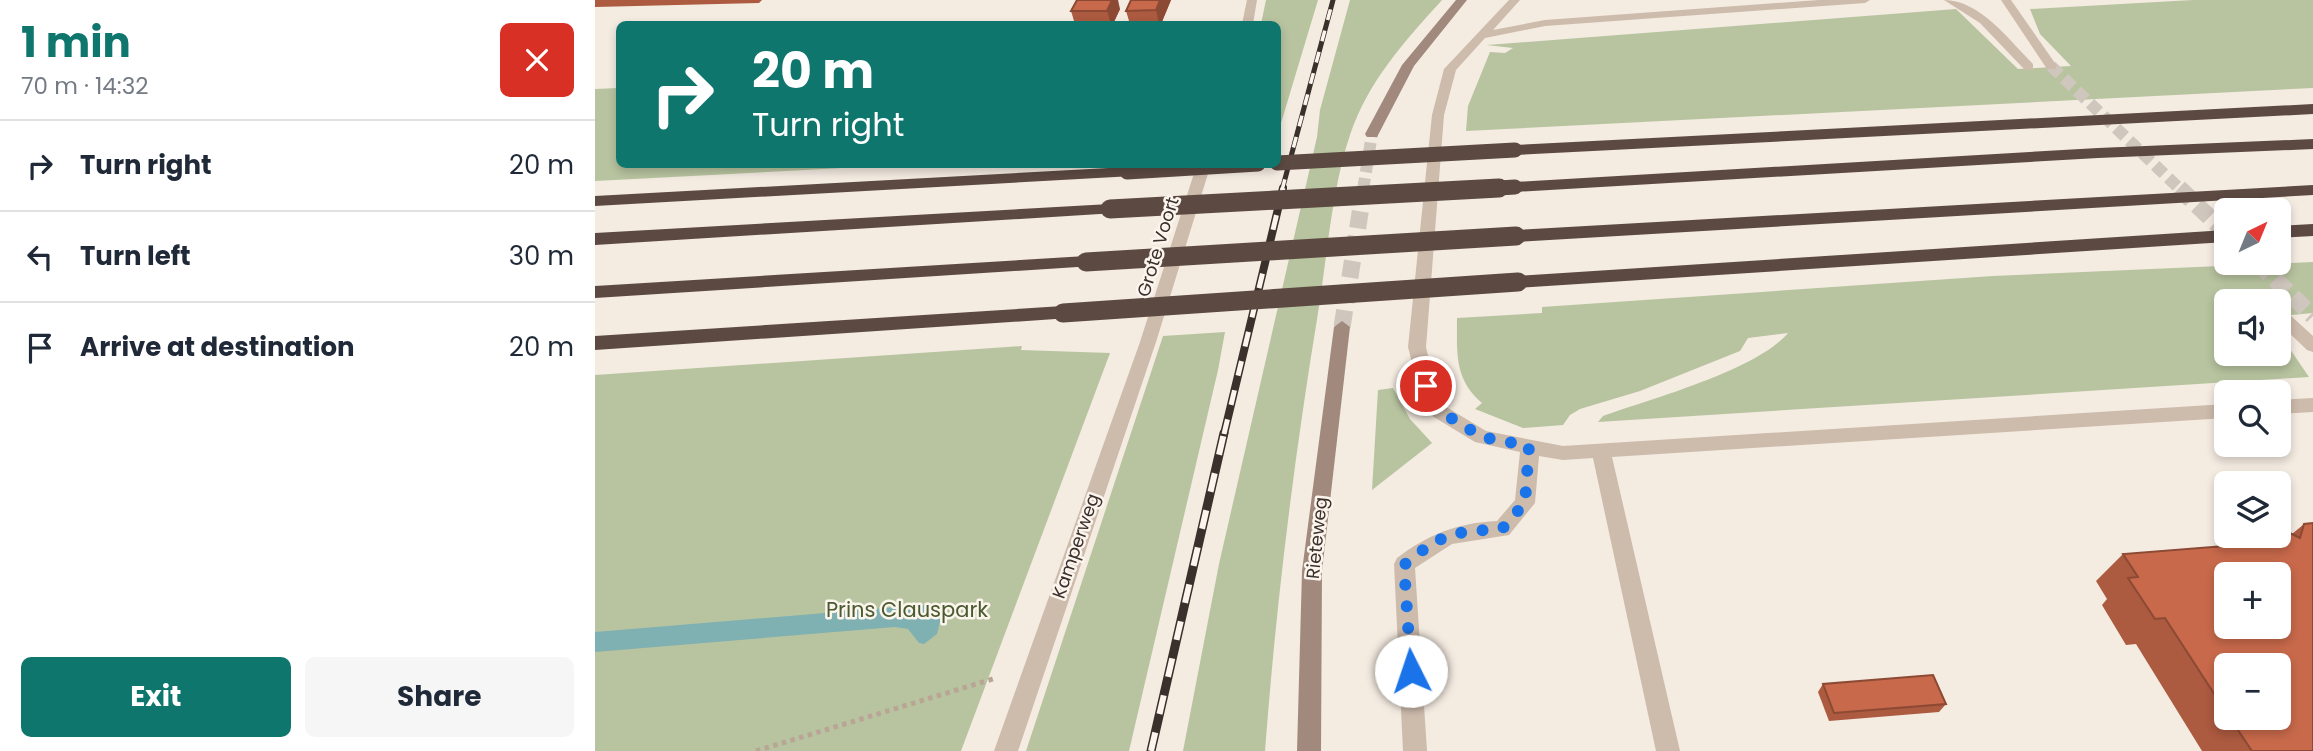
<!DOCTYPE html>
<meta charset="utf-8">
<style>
:root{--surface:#fff;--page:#f6f6f7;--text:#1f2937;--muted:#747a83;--line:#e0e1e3;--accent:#0f766e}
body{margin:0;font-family:Poppins,sans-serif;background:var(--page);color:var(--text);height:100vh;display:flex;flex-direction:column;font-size:26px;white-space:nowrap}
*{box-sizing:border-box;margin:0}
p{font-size:23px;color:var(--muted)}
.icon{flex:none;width:38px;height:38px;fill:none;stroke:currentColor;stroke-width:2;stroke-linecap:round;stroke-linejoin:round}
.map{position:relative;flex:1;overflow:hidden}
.side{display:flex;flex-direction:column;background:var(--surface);width:595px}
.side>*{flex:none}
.hud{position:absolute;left:21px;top:21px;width:665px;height:147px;border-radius:10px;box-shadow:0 4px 10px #0003;background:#0f766e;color:#fff;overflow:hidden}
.needle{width:46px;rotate:43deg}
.tools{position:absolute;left:1619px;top:198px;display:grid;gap:14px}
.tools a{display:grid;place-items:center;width:77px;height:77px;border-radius:10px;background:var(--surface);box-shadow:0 4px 10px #0003;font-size:35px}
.pin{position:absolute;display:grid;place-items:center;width:60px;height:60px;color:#fff;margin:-30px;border:4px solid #fff;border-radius:50%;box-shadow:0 2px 7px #0007}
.me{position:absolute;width:77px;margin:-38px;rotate:356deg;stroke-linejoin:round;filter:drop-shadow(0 0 5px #0008)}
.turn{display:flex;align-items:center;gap:24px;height:147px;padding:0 21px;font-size:32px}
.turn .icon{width:91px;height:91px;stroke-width:2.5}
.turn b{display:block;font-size:49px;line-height:60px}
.round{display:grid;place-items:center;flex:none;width:74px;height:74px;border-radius:10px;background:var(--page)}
.head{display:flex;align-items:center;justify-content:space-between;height:119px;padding:0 21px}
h1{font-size:42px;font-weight:700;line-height:52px;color:var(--accent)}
.button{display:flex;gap:14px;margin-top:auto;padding:14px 21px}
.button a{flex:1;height:80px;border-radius:10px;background:var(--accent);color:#fff;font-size:28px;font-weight:700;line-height:80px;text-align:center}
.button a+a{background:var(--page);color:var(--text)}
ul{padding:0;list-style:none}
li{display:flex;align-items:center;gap:21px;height:91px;padding:0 21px;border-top:2px solid var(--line)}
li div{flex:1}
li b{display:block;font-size:26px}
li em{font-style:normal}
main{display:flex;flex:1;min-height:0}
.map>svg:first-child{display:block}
.green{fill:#b8c4a0}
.water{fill:#7fb0b2}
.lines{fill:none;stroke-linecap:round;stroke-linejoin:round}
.minor-tunnel-far1{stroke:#cfc6bd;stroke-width:12;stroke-dasharray:12 6;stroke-linecap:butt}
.minor-tunnel{stroke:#cfc6bd;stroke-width:17;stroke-dasharray:17 8;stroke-linecap:butt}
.secondary-tunnel-far1{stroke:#cfc6bd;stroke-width:12;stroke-dasharray:12 6;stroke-linecap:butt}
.secondary-tunnel{stroke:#cfc6bd;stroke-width:17;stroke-dasharray:17 8;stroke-linecap:butt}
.path{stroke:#b9a596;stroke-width:5;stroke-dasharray:4.5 4.5;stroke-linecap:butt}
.service{fill:#cdbbac;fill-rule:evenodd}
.minor{fill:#cdbbac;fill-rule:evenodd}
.secondary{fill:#a18a7d;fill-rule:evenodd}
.motorway{fill:#5c4a42;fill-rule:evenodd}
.rail-far2-casing{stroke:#3b302b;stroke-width:5}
.rail-far1-casing{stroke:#3b302b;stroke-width:8}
.rail-casing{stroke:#3b302b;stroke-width:9}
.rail-far2{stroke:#fbf5ee;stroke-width:3.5;stroke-dasharray:11;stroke-linecap:butt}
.rail-far1{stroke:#fbf5ee;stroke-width:5;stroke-dasharray:15;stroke-linecap:butt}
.rail{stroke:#fbf5ee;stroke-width:6;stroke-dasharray:19;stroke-linecap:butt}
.motorway-bridge-far1{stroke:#5c4a42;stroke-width:15}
.motorway-bridge{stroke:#5c4a42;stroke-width:19}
.wall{fill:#ac5a40;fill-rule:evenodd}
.shaded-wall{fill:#8c4a34}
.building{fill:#c8694b;stroke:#8c4a34;stroke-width:2;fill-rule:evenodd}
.route{stroke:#1a73e8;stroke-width:12;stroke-dasharray:0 21.6}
.labels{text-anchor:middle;stroke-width:5;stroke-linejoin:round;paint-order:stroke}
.street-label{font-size:18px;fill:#3b302b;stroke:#fbf5ee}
.near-park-label{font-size:21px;fill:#4a5a2e;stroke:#fbf5ee}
</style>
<main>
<section class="side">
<div class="head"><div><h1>1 min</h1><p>70 m · 14:32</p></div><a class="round" style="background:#d93025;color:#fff"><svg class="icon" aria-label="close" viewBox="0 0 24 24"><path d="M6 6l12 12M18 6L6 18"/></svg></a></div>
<ul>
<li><svg class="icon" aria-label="right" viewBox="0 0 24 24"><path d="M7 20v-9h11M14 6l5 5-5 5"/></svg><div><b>Turn right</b></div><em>20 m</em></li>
<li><svg class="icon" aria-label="left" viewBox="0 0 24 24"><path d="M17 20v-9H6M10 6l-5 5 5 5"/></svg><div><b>Turn left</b></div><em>30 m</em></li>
<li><svg class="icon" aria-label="arrive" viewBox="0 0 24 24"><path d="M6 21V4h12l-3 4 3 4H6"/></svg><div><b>Arrive at destination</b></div><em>20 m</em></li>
</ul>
<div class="button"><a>Exit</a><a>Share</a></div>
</section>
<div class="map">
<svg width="1718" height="751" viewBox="0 0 1718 751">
<rect width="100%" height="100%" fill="#f4ebe1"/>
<g class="green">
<path d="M671 0H723L683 133 682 24H666Z"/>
<path d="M755 0H847C810 41 773 81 755 135 737 188 732 257 723 313 699 459 681 604 670 751H588L624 564 722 137 725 110Z"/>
<path d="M1598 0H1718V88L871 131 873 106 895 52 910 53 918 48 892 45 1361 9 1423 69 1476 66 1445 34 1435 9Z"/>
<path d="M24 88V164L305 165 0 181V89Z"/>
<path d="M1718 262V313L1684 316V301H1631V354H1684V333L1714 377 1003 422 1008 416C1056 399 1162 370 1193 333L1153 338 1145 351 1045 391 985 409 975 415 968 425 928 428 880 409 887 403C859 379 862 353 862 318L947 313V307L1398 276Z"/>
<path d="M630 332 623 370 534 751H431L568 336Z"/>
<path d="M427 346 426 350 515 353 366 751H0V375Z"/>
<path d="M798 388 815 419 837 443 777 490 783 390Z"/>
</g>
<path class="water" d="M339 604 348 610 342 634 329 644 324 643 313 629 300 627 0 652V632Z"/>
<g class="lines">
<path class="minor-tunnel-far1" d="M1456 66 1586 190"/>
<g class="minor-tunnel">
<path d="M1584 188 1631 233"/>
<path d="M1662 262 1718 316"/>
</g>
<path class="secondary-tunnel-far1" d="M768 190 777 134"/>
<path class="secondary-tunnel" d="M747 327 769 188"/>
<path class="path" d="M161 751 401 678"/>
<g class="service">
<path d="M914 0H925L898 30 950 20 1224 0H1275L1270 3 950 26 890 38 861 70 849 115 831 347 843 402 891 431 968 446 1631 404V418L1017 457 1085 751H1061L998 458 968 460 944 456 940 503 914 535 857 544 820 568 832 751H808L799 564 802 558C834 534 862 523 902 521L920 500 925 452 880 442 829 411 813 347 837 115 849 69Z"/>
<path d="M1349 0C1385 0 1414 40 1438 64V70H1430L1385 23Z"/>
<path d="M1689 313 1695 315 1718 336V352L1712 350 1684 323V315Z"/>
<path d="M1718 398V412L1684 414V400Z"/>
</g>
<g class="minor">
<path d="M652 0H662L658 24H647Z"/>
<path d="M1406 0H1416L1462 66 1460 69H1452Z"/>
<path d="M602 164H616L561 342 423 751H399L545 342Z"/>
</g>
<g class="secondary">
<path d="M861 0H872L819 66 782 137H772L770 134 807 65Z"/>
<path d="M747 321 755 327 727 571 726 751H702L707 571 739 327Z"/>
</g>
<g class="motorway">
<path d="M1718 104V114L920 155 912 150 920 145Z"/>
<path d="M1718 139V149L1503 158 920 192 911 187 920 182 1503 148Z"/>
<path d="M532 167 540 172 538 176 0 206V196Z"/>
<path d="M1718 185V195L921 242 912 236 921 230Z"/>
<path d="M515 204 524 209 521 213 0 245V233Z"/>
<path d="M1718 224V236L1684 238V226Z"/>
<path d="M1631 230V242L923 288 913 282 923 276Z"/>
<path d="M491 256 498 258 500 262 498 266 0 298V286Z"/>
<path d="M468 306 478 313 475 318 0 350V336Z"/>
</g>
<g class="rail-far2-casing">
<path id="rail-far2" d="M687 190 738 0"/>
</g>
<g class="rail-far1-casing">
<path id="rail-far1" d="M629 434 688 188"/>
</g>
<g class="rail-casing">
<path id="rail" d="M556 751 629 433"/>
</g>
<use href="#rail-far2" class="rail-far2"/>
<use href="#rail-far1" class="rail-far1"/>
<use href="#rail" class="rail"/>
<g class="motorway-bridge-far1">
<path d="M682 163 920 150"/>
<path d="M532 172 663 164"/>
<path d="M872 190 920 187"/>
</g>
<g class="motorway-bridge">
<path d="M515 209 904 188"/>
<path d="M491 262 921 236"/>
<path d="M468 313 923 282"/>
</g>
</g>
<g class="wall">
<path d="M0 0H167L164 3 0 7Z"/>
<path d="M576 0 566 24H535L531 11Z"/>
<path d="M525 9 518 24H480L476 11Z"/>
<path d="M1709 524 1718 751H1607L1541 644 1531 645 1507 605 1512 599 1501 581 1528 554 1658 544 1668 536 1697 534ZM1631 665 1684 718H1631Z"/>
<path d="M1228 684 1351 704 1344 712 1234 721 1223 692Z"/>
</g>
<g class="shaded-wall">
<path d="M514 0H523L525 9 518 24H516L512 11Z"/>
<path d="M565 0H576L566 24H564L561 10Z"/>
</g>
<g class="building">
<path d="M482 0H517L512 11H476Z"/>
<path d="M536 0H565L561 10 531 11Z"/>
<path d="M1718 523V751H1657L1635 718H1684V665H1631V712L1570 618 1560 619 1533 578 1543 577 1528 554 1668 543V536H1684V534L1695 533 1705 538 1709 524ZM1631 574H1684V626H1631Z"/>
<path d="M1338 675 1351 704 1239 713 1228 684Z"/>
</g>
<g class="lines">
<path class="route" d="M816 671 809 565C849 532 857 532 907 529L930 503 934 446 887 437 835 405 831 386"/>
</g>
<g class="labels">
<g class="street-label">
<text transform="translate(563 247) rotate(-73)" y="6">Grote Voort</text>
<text transform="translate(722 538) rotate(-84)" y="6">Rieteweg</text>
<text transform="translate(481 546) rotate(-71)" y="6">Kamperweg</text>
</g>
<g class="near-park-label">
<text x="312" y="617">Prins Clauspark</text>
</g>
</g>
</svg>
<div class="tools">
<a><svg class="needle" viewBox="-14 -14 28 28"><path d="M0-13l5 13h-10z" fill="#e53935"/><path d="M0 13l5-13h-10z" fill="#747a83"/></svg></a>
<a><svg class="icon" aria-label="sound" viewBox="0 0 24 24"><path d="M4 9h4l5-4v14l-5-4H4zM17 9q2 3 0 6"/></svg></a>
<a><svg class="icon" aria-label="search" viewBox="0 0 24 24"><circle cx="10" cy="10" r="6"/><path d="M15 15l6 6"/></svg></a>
<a><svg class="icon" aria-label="layers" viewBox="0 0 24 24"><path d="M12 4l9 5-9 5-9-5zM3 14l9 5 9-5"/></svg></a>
<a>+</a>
<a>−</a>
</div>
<div class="pin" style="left:831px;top:386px;background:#d93025"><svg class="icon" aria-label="arrive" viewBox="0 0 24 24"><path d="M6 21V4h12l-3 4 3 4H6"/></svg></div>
<svg class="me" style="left:816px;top:671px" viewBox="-20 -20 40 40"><circle r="19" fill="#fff"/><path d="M0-13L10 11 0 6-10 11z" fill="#1a73e8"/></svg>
<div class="hud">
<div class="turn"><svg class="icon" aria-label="right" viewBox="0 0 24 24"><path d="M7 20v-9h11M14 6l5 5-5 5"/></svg><div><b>20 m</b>Turn right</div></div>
</div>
</div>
</main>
